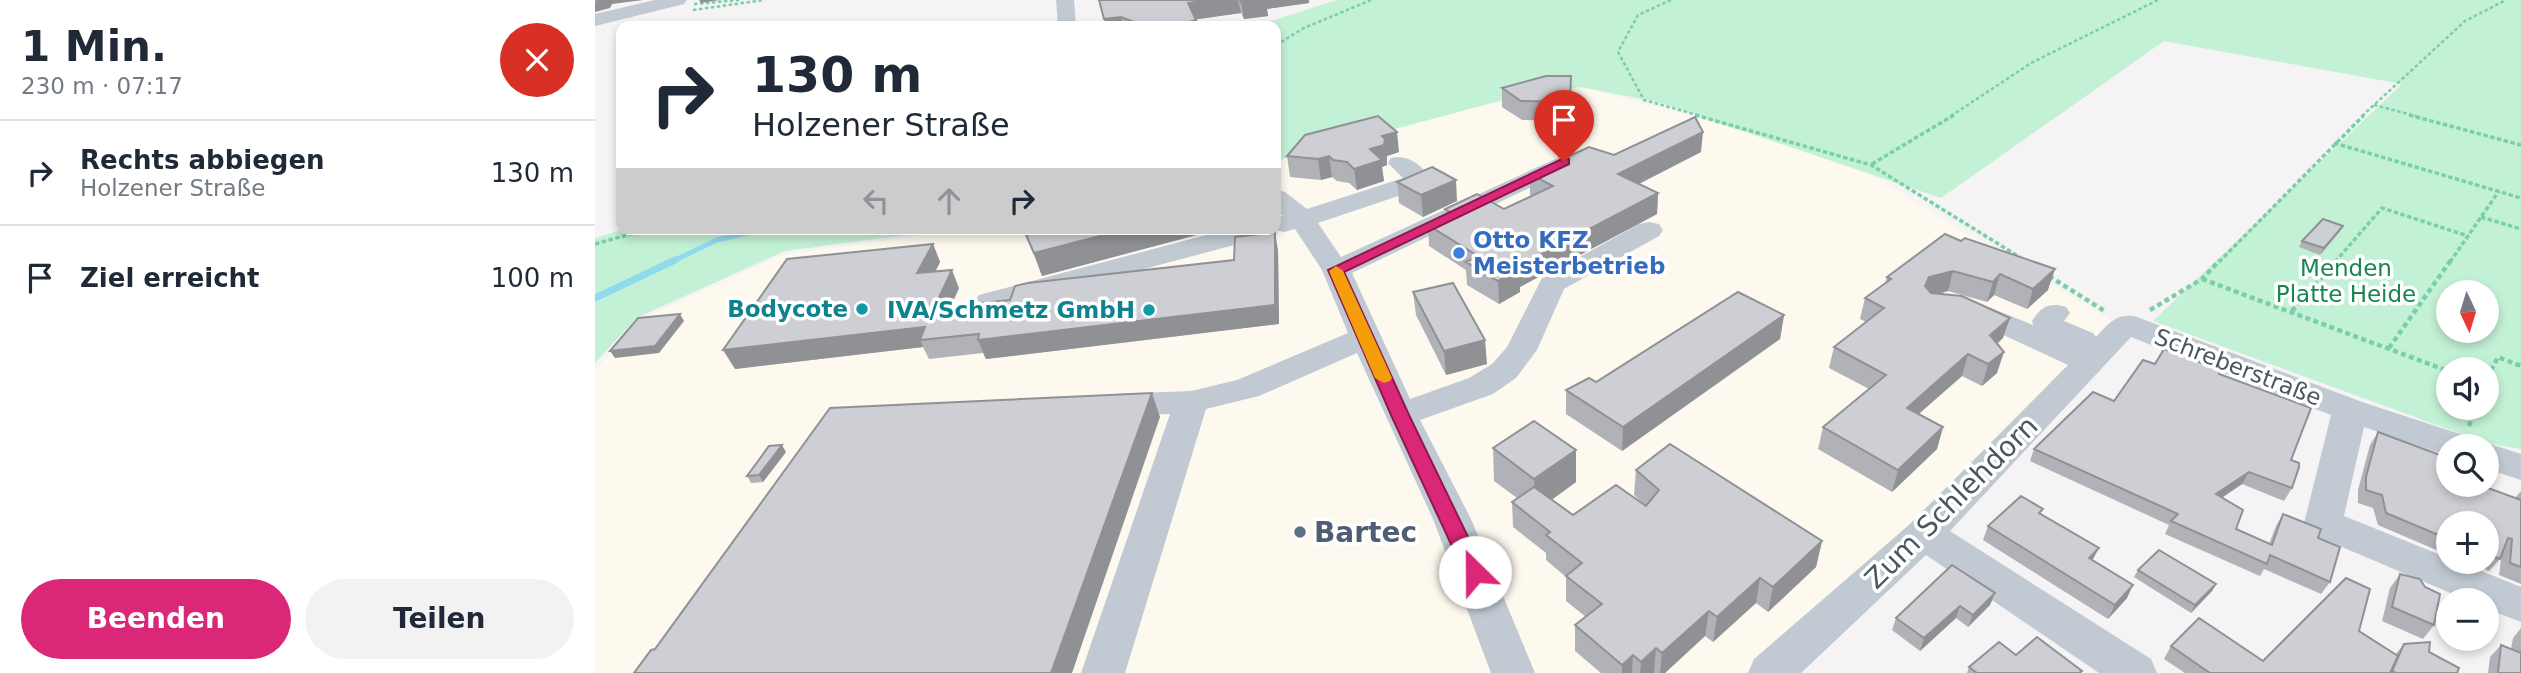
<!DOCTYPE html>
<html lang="de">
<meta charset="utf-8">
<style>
:root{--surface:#fff;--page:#f2f2f3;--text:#1f2937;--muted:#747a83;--line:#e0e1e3;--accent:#db2777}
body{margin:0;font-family:"DejaVu Sans",sans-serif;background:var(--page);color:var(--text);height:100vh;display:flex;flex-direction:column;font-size:26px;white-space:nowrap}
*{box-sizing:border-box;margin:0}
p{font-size:23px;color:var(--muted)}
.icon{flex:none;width:38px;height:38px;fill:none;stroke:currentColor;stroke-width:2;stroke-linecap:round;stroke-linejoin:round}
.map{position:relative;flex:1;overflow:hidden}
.side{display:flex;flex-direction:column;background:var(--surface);width:595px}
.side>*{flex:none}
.top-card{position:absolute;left:21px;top:21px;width:665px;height:214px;border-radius:14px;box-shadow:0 4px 10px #0003;background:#fff;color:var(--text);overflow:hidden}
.needle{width:46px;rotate:176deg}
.controls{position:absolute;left:1841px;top:280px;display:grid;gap:14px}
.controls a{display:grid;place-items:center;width:63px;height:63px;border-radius:50%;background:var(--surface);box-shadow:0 4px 10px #0003;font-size:35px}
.pin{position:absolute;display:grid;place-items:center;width:60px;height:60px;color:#fff;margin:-72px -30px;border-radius:50% 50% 50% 0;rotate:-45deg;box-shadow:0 0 7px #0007}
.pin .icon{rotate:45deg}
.me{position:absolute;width:77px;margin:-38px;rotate:337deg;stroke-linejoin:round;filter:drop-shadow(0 0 5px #0008)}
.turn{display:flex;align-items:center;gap:24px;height:147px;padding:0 21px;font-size:32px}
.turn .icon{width:91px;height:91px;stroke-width:2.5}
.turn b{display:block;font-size:49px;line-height:60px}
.lanes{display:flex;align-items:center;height:66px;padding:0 21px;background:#0003;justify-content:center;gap:35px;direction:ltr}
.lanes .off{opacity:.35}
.round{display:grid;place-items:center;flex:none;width:74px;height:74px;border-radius:37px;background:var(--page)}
.summary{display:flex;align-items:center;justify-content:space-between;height:119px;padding:0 21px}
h1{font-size:42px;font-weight:600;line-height:52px}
.primary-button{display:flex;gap:14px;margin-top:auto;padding:14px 21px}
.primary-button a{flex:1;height:80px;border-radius:42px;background:var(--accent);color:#fff;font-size:28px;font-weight:600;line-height:80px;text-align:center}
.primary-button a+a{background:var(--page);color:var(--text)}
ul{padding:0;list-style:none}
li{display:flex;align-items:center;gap:21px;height:105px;padding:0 21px;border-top:2px solid var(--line)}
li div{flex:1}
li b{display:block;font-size:26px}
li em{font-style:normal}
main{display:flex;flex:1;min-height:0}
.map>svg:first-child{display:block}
.commercial{fill:#fdf9ef}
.green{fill:#c3f1d5;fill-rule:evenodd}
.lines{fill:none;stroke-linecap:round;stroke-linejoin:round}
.stream-far1{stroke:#90daee;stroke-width:5}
.stream{stroke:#90daee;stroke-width:7}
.path-far2{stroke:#7ad0a6;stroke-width:2.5;stroke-dasharray:3.5 2.5;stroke-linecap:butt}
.path-far1{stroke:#7ad0a6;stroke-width:3.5;stroke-dasharray:4.5 2.5;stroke-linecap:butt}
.path{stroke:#7ad0a6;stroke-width:4.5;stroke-dasharray:5 3.5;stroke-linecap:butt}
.minor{fill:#c1cad2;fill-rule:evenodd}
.wall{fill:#b0b2b7}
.shaded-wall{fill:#909195}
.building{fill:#cdcfd5;stroke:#909195;stroke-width:2}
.route{fill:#db2777;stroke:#8e194d;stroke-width:2}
.slow{fill:#f59e0b}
.shop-dot{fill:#3f7fe0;stroke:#fff;stroke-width:2.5}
.culture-dot{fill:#0f9aa8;stroke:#fff;stroke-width:2.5}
.service-dot{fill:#5c6f8a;stroke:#fff;stroke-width:2.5}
.labels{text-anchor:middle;stroke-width:7;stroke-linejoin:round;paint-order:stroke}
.shop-label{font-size:23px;font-weight:bold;fill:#366cbe;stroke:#fff;text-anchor:start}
.park-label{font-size:23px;fill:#17864f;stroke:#fff}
.culture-label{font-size:23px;font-weight:bold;fill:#0d838f;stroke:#fff;text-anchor:end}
.street-label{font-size:23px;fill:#4a5661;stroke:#fff}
.near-street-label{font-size:28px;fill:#4a5661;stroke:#fff}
.near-service-label{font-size:28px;font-weight:bold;fill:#4e5e75;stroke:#fff;text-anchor:start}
</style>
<main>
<section class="side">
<div class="summary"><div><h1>1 Min.</h1><p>230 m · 07:17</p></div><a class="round" style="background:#d93025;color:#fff"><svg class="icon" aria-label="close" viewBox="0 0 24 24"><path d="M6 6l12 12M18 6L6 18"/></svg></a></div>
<ul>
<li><svg class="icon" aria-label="right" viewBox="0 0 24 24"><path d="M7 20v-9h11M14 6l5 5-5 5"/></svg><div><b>Rechts abbiegen</b><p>Holzener Straße</p></div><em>130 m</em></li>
<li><svg class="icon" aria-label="arrive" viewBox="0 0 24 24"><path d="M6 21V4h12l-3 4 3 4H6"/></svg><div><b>Ziel erreicht</b></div><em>100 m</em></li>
</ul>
<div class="primary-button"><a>Beenden</a><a>Teilen</a></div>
</section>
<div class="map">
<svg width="1926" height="673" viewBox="0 0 1926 673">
<rect width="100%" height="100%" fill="#f5f3f3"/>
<path class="commercial" d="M986 87 1108 119 1271 172 1522 324 1194 673H0V370L46 319 188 255 371 229H681V158L954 88Z"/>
<g class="green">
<path d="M742 0H1926V449L1891 443 1558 321 1807 84 1569 41 1346 198 1066 103 986 87 954 90 893 104 681 161V26H660ZM1853 292H1892V331H1853ZM1853 369H1892V408H1853Z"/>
<path d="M30 229H358L190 251 41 318 0 363V238Z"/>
</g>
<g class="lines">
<path class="stream-far1" d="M76 262 122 240 170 229"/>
<path class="stream" d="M0 298 80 260"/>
<g class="path-far2">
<path d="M1076 0 1043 15 1023 52 1049 100 1106 116"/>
<path d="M99 4 145 0"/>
<path d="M98 10 169 0"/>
<path d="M681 45 709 28 776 0"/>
<path d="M1779 105 1821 116"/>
<path d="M1356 116 1436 63 1563 0"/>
<path d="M1767 116 1870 21 1911 0"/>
</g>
<g class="path-far1">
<path d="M1100 115 1276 165 1426 258"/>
<path d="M1814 115 1926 145"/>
<path d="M1739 143 1926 198"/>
<path d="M1277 164 1359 115"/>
<path d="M1886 217 1926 229"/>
<path d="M0 244 54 229"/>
<path d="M1624 262 1769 115"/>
<path d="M1740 262 1787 208 1873 236"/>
<path d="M1855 262 1904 191"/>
</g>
<g class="path">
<path d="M1454 276 1511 312"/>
<path d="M1607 279 1853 371"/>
<path d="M1555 310 1607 279 1625 260"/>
<path d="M1697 311 1742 260"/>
<path d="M1794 348 1856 260"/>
<path d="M1892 378 1903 357 1926 366"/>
<path d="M1874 426 1880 408"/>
</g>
<g class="minor">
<path d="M60 0H92L89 4 0 26V14Z"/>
<path d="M461 0H479L481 26H463Z"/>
<path d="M969 155 978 157 981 162 978 167 757 273 815 399 874 378 897 364 912 347 947 278 1044 224 1054 222 1064 224 1068 230 1064 236 969 289 942 350 921 378 898 394 825 420 876 519 940 673H896L838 519 762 353 664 396 611 409 530 673H486L575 414 519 416 507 413 502 405 507 397 519 394 596 391 642 380 753 333 727 270 700 229 689 232 680 230 677 235 395 310 384 307 380 301 384 295 634 229H681V218L688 216 681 210V189L690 192 712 209 808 178 793 163 796 158C812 154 825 164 835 177L830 187 723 223 746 257Z"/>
<path d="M1374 299 1438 325 1437 321C1446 307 1454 302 1471 307L1475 313 1469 321 1498 333 1501 337C1514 323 1522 312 1542 317L1767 402 1874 437 1879 446H1853V456L1769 427 1749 516 1853 558V562H1864L1926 587V622L1892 609V600H1872L1714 533 1709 523 1736 415 1536 337 1355 531 1556 659 1562 673H1504L1331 555 1206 673H1153L1159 659 1315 524 1473 365 1363 314 1359 308 1363 302Z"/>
<path d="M1892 443 1926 454V480L1892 469V446H1882Z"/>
</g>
</g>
<g class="wall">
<path d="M504 0H714V3L672 9 673 16 649 19 646 13 601 19 603 26H511Z"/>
<path d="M976 76 975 121 927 120 907 107V88Z"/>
<path d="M804 152 792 156V165L787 167 789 181 762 190 754 183 742 181 737 177 726 180 695 177 692 156Z"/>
<path d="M1106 152 1044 184 1063 193 1062 214 925 287V292L904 304 872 285 871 270 834 246 833 225 851 216 850 209H909L937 196 935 195V174L1019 155Z"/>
<path d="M802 182 862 201 828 217 804 203Z"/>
<path d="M1748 226 1744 232 1725 255 1704 247 1707 241Z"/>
<path d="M454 229H608L609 233 447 276 431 235Z"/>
<path d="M1366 241 1453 290 1432 309 1399 295 1392 302 1353 291 1343 294 1408 338 1402 344V373L1387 386 1367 376 1324 414 1348 427 1342 449 1297 492 1223 449 1228 427 1274 389 1234 368 1239 347 1271 322 1265 319 1270 298 1290 283 1292 277Z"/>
<path d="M338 244 345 262 340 272 364 288 356 306 415 300 639 260 683 250 684 324 391 359 388 353 334 359 328 347 140 369Z"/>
<path d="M818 292 892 364 851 375 821 315Z"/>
<path d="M1189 315 1185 339 1027 451 971 414V390L1001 382Z"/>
<path d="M1560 364 1624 374 1696 460 1697 488 1689 501 1647 484 1627 498 1641 529 1674 544 1681 526 1688 514 1723 538 1735 582 1726 594 1669 569 1665 576 1570 534 1574 525 1435 461 1439 449 1519 401Z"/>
<path d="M1783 432 1853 485 1920 498 1926 491V584L1904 575 1907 552 1905 559 1894 571 1870 562H1892V523H1853V555L1783 525 1778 508 1763 503V490L1775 445Z"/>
<path d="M898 448 981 450V482L956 500 978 515 1051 506 1039 495 1041 470 1227 541 1221 567 1173 612 1161 603 1118 642 1110 636 1070 673H1006L980 651V625L991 617 971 601V577L951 560V553L918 527 917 502 922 498 899 481Z"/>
<path d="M191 452 168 482 156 483 152 476Z"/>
<path d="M1446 514 1498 560 1532 598 1513 619 1388 540 1393 526Z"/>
<path d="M1543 570 1621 584 1617 591 1596 613 1539 577Z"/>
<path d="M1805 574 1839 625 1828 639 1787 621 1795 588Z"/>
<path d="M1400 593 1395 605 1373 627 1361 618 1325 651 1297 630 1301 618Z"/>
<path d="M1926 628V673H1893L1895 657 1906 645 1916 649 1918 638Z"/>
<path d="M1764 631 1801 654 1809 644 1834 652 1862 673H1590L1569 659 1576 646 1668 661Z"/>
<path d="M1421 655 1487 671 1486 673H1372L1374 667Z"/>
</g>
<g class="shaded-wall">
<path d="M11 0H48L17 4 15 8 0 12V3Z"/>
<path d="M104 0H125L106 3Z"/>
<path d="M616 0H643L646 13 597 20 593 3Z"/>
<path d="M663 0H714V3L672 9 673 16 649 19 646 2Z"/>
<path d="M526 17 528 26H511L509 19Z"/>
<path d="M601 20 603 26H580Z"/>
<path d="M802 132 804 152 792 156V165L787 167 789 181 762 190 759 169 775 149 787 136Z"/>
<path d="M1108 132 1106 152 1022 195 1023 174Z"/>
<path d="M734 156 737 177 726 180 723 159Z"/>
<path d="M861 180 862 201 828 217 826 195Z"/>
<path d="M1063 193 1062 214 925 287V292L904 304 903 281 920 268Z"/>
<path d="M1748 226 1744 232 1725 255 1729 248Z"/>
<path d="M532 229H608L609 233 447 276 439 253Z"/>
<path d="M680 232 683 250 684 324 391 359 383 340 680 305Z"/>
<path d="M338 244 345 262 330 292 322 273Z"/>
<path d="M1460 269 1453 290 1432 309 1438 289Z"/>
<path d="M357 270 364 288 347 327 339 308Z"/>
<path d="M1358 271 1353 291 1329 298 1330 286 1334 277Z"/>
<path d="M1405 274 1399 295 1392 302 1398 282Z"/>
<path d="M85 314 89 321 64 353 20 358 15 351Z"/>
<path d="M1189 315 1185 339 1027 451 1028 427Z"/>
<path d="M1415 318 1408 338 1388 356 1395 335Z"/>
<path d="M330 327 325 340 328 347 140 369 128 350Z"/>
<path d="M890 340 892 364 851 375 849 351Z"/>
<path d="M1409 352 1402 373 1387 386 1393 364Z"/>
<path d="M1373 354 1367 376 1306 429 1312 408Z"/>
<path d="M557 393 565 417 477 673H456Z"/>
<path d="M1348 427 1342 449 1297 492 1303 470Z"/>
<path d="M187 445 191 452 168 482 164 475Z"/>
<path d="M981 450V482L940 512 939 479Z"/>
<path d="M1654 472 1647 484 1614 506 1621 494Z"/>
<path d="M1227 541 1221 567 1173 612 1178 587Z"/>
<path d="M1504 548 1497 561 1494 558Z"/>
<path d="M1165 578 1161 603 1118 642 1122 617Z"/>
<path d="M1621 584 1617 591 1596 613 1600 605Z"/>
<path d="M1538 585 1532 598 1513 619 1520 605Z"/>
<path d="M1400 593 1395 605 1373 627 1378 615Z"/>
<path d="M1365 606 1361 618 1325 651 1329 638Z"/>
<path d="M1114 611 1110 636 1070 673H1065L1067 653Z"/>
<path d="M1061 648 1059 673H1045L1046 662Z"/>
<path d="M1038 655 1037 673H1027V665Z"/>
</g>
<g class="building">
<path d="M0 0H11L0 3Z"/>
<path d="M504 0H616L593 3 601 20 580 26H549L526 17 509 19Z"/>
<path d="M645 0H663L646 2Z"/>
<path d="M951 76H976L975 102 926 101 907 88Z"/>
<path d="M783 116 802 132 787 136 790 139 789 145 775 149 787 160 759 169 752 162 738 160 734 156 723 159 692 156 710 135Z"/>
<path d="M1100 117 1108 132 1023 174 1063 193 920 268 924 270 903 281 871 262 883 256 833 225 857 213 850 209 882 194 909 209 958 186 935 174 994 147 1019 155Z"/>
<path d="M837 167 861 180 826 195 802 182Z"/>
<path d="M1728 219 1748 226 1729 248 1707 241Z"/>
<path d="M454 229H532L439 253 431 235Z"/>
<path d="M680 232V305L383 340 384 334 325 340 330 327 128 350 192 259 338 244 322 273 357 270 339 308 415 300 420 286 433 283 639 260 640 237Z"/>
<path d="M1350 234 1366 241 1370 238 1460 269 1438 289 1405 274 1398 282 1358 271 1334 277 1330 286 1336 293 1367 296 1415 318 1395 335 1409 352 1393 364 1373 354 1312 408 1348 427 1303 470 1228 427 1291 375 1239 347 1289 308 1270 298 1296 279 1292 277Z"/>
<path d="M858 283 890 340 849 351 818 292Z"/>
<path d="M1143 292 1189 315 1028 427 971 390 994 378 1001 382Z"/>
<path d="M85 314 60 346 15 351 43 318Z"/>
<path d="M1569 349 1626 370 1624 374 1716 408 1696 460 1704 463V467L1697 488 1654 472 1621 494 1648 510 1641 529 1677 545 1688 514 1726 529 1723 538 1745 547 1735 582 1675 555 1672 564 1576 521 1583 514 1439 449 1498 392 1519 401 1548 360 1560 364Z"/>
<path d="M557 393 456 673H39L56 650 60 649 235 408Z"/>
<path d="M939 421 981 450 939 479 898 448Z"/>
<path d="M1783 432 1853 458V485H1885L1926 500V567L1915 563 1917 539 1913 538 1905 559 1892 554V523H1853V539L1791 513 1787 495 1771 490V477Z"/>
<path d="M1075 444 1227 541 1178 587 1165 578 1122 617 1114 611 1067 653 1061 648 1046 662 1038 655 1027 665 980 625 1007 604 971 576 987 563 951 535 955 532 917 502 939 487 978 515 1021 485 1051 506 1064 490 1041 470Z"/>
<path d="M187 445 164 475 152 476 174 446Z"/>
<path d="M1426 496 1448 509 1444 513 1504 548 1494 558 1538 585 1520 605 1393 526Z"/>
<path d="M1564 550 1621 584 1600 605 1543 570Z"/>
<path d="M1357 565 1400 593 1378 615 1365 606 1329 638 1301 618Z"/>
<path d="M1805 574 1825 579 1830 587 1845 594 1839 625 1797 607Z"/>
<path d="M1751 578 1775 589 1764 631 1803 656 1795 673H1615L1576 646 1604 618 1668 661Z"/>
<path d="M1442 637 1487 671 1484 673H1382L1374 667 1404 642 1421 655Z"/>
<path d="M1835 642 1834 652 1864 668 1862 673H1801L1797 671 1809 644Z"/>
<path d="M1906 645 1926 653V651V673H1903Z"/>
</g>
<path class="route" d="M969 158 974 159V164L749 272 814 415 890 572 887 578 880 580 872 578 869 572 796 415 733 270Z"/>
<path class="slow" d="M741 266 748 271 797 378 795 381 789 383 780 378 734 271Z"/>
<circle class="shop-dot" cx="864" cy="253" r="7"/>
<g class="culture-dot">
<circle cx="267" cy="309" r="7"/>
<circle cx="554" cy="310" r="7"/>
</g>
<circle class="service-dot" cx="705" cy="532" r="7"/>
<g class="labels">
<g class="shop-label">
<text x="878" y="248">Otto KFZ<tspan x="878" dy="26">Meisterbetrieb</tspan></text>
</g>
<g class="park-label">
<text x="1751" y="276">Menden<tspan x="1751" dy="26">Platte Heide</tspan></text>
</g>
<g class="culture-label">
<text x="253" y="317">Bodycote</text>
<text x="540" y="318">IVA/Schmetz GmbH</text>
</g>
<g class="street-label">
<text transform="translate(1643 367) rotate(21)" y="8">Schreberstraße</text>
</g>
<g class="near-street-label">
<text transform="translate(1356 502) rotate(-45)" y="10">Zum Schlehdorn</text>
</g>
<g class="near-service-label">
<text x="719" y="542">Bartec</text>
</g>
</g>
</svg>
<div class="controls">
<a><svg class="needle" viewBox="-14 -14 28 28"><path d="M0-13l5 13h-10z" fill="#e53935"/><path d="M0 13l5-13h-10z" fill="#747a83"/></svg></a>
<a><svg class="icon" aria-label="sound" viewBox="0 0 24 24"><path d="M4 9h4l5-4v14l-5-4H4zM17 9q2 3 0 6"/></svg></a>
<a><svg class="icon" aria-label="search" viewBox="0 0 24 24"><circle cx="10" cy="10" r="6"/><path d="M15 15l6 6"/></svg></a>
<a>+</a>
<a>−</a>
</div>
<div class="pin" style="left:969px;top:162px;background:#d93025"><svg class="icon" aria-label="arrive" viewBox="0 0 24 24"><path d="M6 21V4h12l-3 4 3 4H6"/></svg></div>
<svg class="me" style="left:880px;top:572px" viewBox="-20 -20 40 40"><circle r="19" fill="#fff"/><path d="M0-13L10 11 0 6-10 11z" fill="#db2777"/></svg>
<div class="top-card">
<div class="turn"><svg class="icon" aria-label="right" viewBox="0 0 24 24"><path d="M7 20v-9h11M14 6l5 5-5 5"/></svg><div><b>130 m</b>Holzener Straße</div></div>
<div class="lanes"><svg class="icon off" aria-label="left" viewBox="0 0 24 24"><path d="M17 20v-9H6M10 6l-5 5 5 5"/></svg><svg class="icon off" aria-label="ahead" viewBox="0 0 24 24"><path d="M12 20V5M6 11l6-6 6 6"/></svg><svg class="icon" aria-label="right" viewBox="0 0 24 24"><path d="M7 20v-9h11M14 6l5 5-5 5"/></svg></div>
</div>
</div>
</main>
